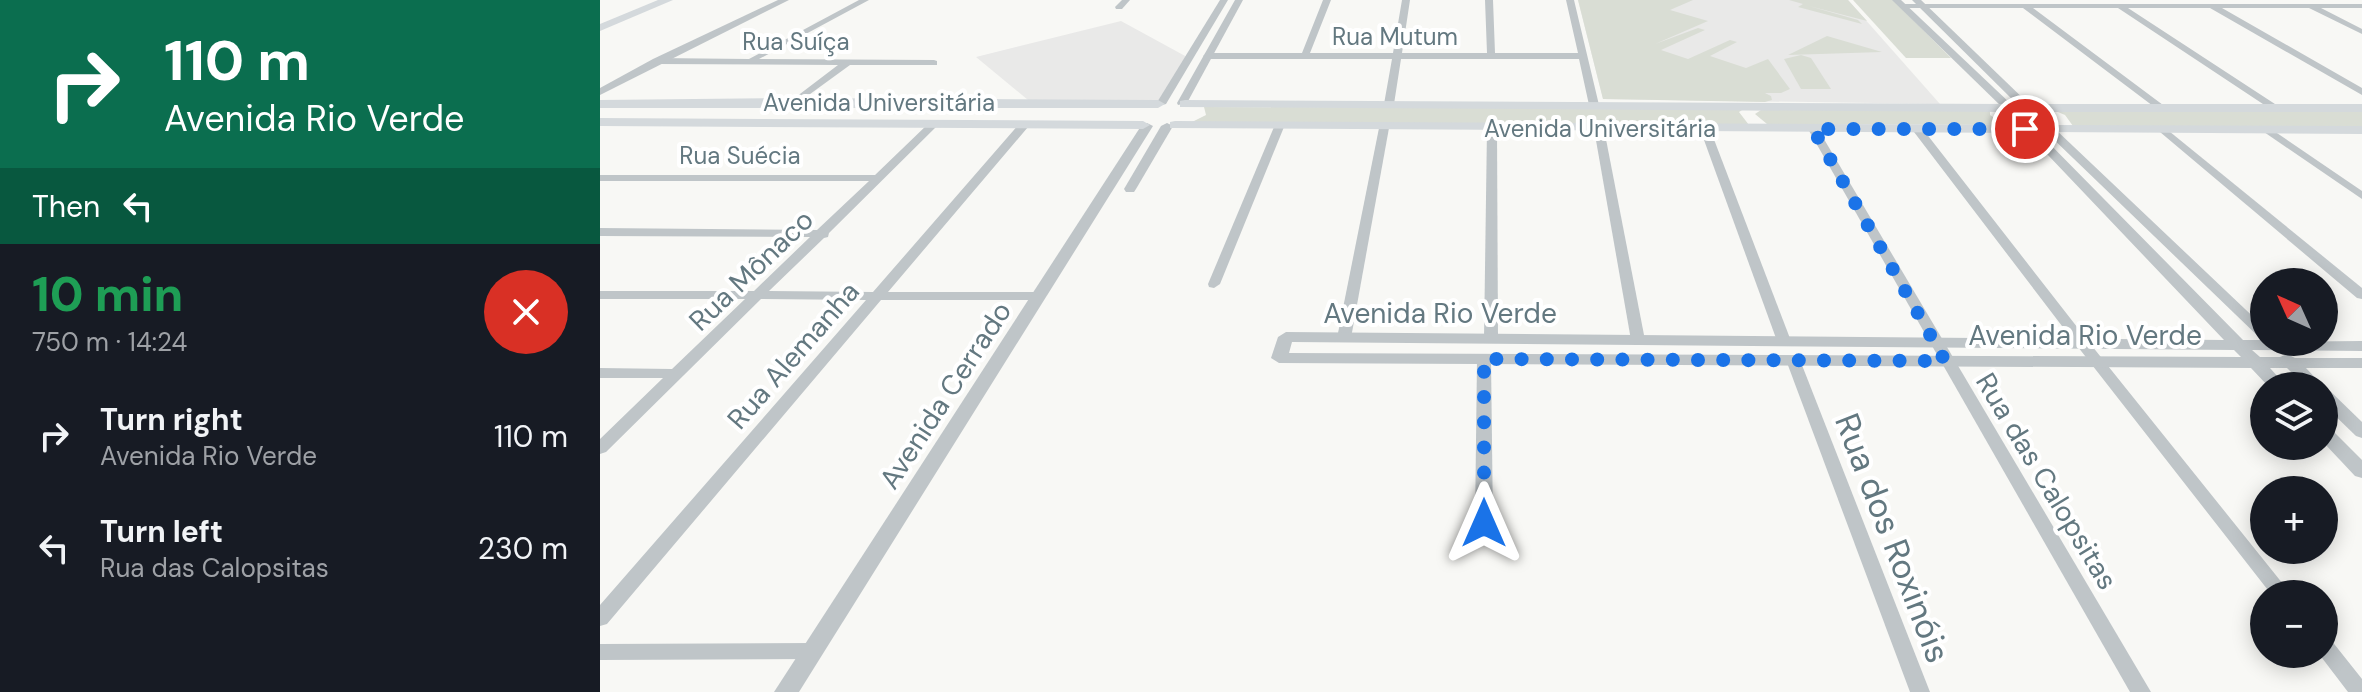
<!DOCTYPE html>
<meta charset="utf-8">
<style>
:root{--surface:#171b24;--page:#20242c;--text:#f1f3f6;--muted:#9ea1a6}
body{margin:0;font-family:"DM Sans",sans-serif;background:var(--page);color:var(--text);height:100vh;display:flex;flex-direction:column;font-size:30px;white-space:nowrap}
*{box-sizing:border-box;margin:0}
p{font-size:26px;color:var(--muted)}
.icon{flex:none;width:44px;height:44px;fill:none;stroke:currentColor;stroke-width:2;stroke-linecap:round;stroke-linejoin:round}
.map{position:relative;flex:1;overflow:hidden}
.details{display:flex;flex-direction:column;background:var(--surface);width:600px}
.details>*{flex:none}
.guide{background:#0b6e4f;color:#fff;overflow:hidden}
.needle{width:52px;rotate:315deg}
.fabs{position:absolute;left:1650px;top:268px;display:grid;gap:16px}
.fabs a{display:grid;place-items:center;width:88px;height:88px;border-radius:50%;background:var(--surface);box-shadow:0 4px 20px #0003;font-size:40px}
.pin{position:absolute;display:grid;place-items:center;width:68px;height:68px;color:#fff;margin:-34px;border:4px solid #fff;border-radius:50%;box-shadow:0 2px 8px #0007}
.me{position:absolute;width:88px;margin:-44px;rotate:0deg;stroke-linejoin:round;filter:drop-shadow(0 0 6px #0008)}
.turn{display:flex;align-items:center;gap:28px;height:168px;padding:0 32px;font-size:36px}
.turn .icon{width:104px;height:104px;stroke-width:2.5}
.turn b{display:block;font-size:56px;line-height:68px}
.then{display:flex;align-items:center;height:76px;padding:0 32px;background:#0003;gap:16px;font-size:30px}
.round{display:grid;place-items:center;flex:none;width:84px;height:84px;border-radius:42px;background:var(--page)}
.overview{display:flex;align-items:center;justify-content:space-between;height:136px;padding:0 32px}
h1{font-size:48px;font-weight:800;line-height:60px;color:#1e9e55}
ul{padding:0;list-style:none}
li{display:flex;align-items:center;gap:24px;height:112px;padding:0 32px}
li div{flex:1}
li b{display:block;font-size:30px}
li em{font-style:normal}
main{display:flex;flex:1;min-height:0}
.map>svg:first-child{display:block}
.built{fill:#e9e9e8}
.green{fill:#d9ddd4}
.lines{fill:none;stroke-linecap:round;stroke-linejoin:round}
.minor{fill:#bfc5c8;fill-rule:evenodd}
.tertiary{fill:#bfc5c8;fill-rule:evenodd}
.secondary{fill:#d4d9dc;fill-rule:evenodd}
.route{stroke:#1a73e8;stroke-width:14;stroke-dasharray:0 25.2}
.labels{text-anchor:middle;stroke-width:8;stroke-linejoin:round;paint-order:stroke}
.far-street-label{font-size:24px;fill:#637880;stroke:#fff}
.street-label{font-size:28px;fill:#637880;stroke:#fff}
.near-street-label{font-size:34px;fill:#637880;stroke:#fff}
</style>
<main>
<section class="details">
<div class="guide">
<div class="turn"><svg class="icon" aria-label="right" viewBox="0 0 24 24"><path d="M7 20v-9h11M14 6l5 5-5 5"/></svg><div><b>110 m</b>Avenida Rio Verde</div></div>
<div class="then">Then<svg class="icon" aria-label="left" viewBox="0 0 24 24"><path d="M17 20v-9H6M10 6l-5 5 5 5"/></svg></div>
</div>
<div class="overview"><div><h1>10 min</h1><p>750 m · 14:24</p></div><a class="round" style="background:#d93025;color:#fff"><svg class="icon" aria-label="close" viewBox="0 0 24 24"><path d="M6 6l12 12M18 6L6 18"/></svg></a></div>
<ul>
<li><svg class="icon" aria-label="right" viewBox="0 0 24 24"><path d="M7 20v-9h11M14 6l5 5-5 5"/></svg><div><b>Turn right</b><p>Avenida Rio Verde</p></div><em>110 m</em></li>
<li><svg class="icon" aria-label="left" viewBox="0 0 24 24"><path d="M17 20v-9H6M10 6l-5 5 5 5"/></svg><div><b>Turn left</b><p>Rua das Calopsitas</p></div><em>230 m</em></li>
</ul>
</section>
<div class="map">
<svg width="1762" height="692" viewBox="0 0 1762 692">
<rect width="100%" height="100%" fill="#f8f8f5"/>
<g class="built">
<path d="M978 0H1248L1340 104 1003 99Z"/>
<path d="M521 21 587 57 560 100H428L376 57Z"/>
</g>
<g class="green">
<path d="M978 0H1093L1070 10 1108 21 1055 44 1098 28 1105 30 1061 50 1088 59 1130 40 1137 42 1110 56 1146 68 1168 59 1190 89 1181 93H1165L1171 96 1172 100 1165 102 1003 99Z"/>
<path d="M1189 0H1248L1267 21 1209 6 1258 20 1262 24 1198 7 1203 4Z"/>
<path d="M1253 0H1293L1351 58H1306Z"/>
<path d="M1227 36 1282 52 1188 55Z"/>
<path d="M1201 55 1211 58 1231 89H1201L1184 59Z"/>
<path d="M604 107 1145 108 1139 112 1149 125 592 122 606 115Z"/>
<path d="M1390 109V115L1405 125 1167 124 1155 114 1161 110Z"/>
<path d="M1453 110 1762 111V127L1473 126 1465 115Z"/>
</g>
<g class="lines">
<g class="minor">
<path d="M259 0H269L159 59 334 60 337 61V65H250L195 105 190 102 192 100 238 65 57 64 53 61 57 58 149 59Z"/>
<path d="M522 0H530L522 9H516L515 7Z"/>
<path d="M723 0H731L710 53H793L802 0H810L802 53H887L885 0H893L895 53H978L966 0H974L999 105 994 108 989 105 979 59H801L794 104 789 107 784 104 792 59H607L603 56 607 53H702Z"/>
<path d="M1303 4H1762V8H1721L1762 29V34L1709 8H1622L1762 88V95L1610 8H1528L1678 106V110H1672L1518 8H1433L1563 105V109H1557L1423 8H1300V4Z"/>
<path d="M329 123 338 125 229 233 228 237 224 238 169 291 273 292 420 123 424 122 429 125 428 127 288 292H439L446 296 439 300H281L7 624 0 626V605L266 300 161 299 6 452 0 454V439L63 378H0V368L72 369 145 299H0V291H154L210 237 0 236V228L217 230 269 181H0V175H275Z"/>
<path d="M679 124 684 127 620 284 614 288 609 287 608 284 674 127Z"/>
<path d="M784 125 789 128 751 338 744 342 737 338 779 128Z"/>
<path d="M892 125 897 128 898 339 891 343 884 339 887 128Z"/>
<path d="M999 126 1004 129 1045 340 1038 344 1031 340 994 129Z"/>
<path d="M1105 126 1110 129 1191 341 1189 344H1179L1177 341 1100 129Z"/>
<path d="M1213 126 1218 129 1551 692H1530L1208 129Z"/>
<path d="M1318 127 1322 128 1488 341 1691 594H1671L1478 347 1314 132 1313 130Z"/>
<path d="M1564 127 1762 288V299L1757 298 1560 132 1559 130Z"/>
<path d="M1668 127 1762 191V199L1664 132 1663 130Z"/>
<path d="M884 355 891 359 893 523 890 528 884 530 878 528 875 523 877 359Z"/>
<path d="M1193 356 1200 360 1330 692H1310L1186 360Z"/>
<path d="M1724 638 1731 640 1762 679V692H1748L1719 654H1724Z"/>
<path d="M212 643 219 645 222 651 219 657 212 659 0 660V644Z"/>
</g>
<g class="tertiary">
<path d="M178 0H189L0 95V88L53 59Z"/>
<path d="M620 0H628L566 104 557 106 556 104Z"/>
<path d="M635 0H643L587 103 578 105 577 103Z"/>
<path d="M1292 0H1301L1412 105V109H1404Z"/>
<path d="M1312 0H1321L1430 105V109H1422Z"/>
<path d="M547 123 553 126 199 692H174L541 126Z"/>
<path d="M567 123 573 126 536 189 534 192H526L524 189 561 126Z"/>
<path d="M1430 127 1434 128 1643 340H1662L1446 132V128H1454L1664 327V342L1762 341V351L1652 350 1660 357H1680L1687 354 1695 358H1762V368H1706L1723 386H1705L1687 368H1670L1686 386H1668L1651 368 679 363 671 358 678 337 686 332 1624 340 1426 132 1424 130ZM692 342 1634 350 1641 357 689 353Z"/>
<path d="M1724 389 1730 391 1762 422V438L1756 436 1724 405Z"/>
<path d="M1724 426 1730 428 1762 460V478L1755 476 1724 443Z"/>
</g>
<g class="secondary">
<path d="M58 0H73L0 31V24Z"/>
<path d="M195 98 558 100 565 104 558 108H0V100Z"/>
<path d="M585 100 1406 104 1413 108 1406 112 580 107V101Z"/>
<path d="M1762 104V112H1430L1423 108 1430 104Z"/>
<path d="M0 118 543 121 550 125 543 129 0 126Z"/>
<path d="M575 121 1425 125 1432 129 1425 133 570 128V122Z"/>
<path d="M1454 125 1762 126V134L1449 132 1447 129Z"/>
</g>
</g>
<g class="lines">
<path class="route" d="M884 523V359L1345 361 1213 129H1425"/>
</g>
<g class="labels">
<g class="far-street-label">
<text x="795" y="45">Rua Mutum</text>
<text x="196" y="50">Rua Suíça</text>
<text x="279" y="111">Avenida Universitária</text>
<text x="1000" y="137">Avenida Universitária</text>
<text x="140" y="164">Rua Suécia</text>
</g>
<g class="street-label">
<text transform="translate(151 270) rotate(-44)" y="10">Rua Mônaco</text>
<text x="840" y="323">Avenida Rio Verde</text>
<text x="1485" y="345">Avenida Rio Verde</text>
<text transform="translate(193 355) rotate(-49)" y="10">Rua Alemanha</text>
<text transform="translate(345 395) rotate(-57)" y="10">Avenida Cerrado</text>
<text transform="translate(1447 481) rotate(59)" y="10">Rua das Calopsitas</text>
</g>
<g class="near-street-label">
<text transform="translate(1293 538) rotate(69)" y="12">Rua dos Roxinóis</text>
</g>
</g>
</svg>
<div class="fabs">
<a><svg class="needle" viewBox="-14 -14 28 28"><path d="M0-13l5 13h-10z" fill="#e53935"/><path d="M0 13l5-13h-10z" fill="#9ea1a6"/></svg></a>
<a><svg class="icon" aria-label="layers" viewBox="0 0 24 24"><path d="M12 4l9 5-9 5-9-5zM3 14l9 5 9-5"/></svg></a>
<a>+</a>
<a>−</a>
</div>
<div class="pin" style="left:1425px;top:129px;background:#d93025"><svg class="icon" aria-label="arrive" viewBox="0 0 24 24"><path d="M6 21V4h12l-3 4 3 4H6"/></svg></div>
<svg class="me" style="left:884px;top:523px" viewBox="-20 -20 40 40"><path d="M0-17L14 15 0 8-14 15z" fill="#1a73e8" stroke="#fff" stroke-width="4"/></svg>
</div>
</main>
